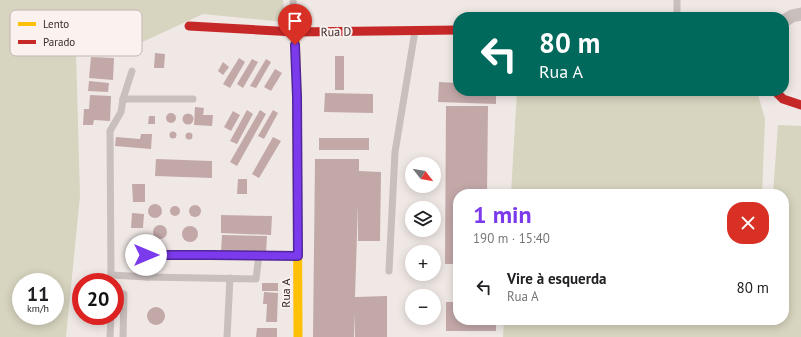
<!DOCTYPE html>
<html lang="pt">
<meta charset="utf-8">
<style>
:root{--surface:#fff;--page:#f2f2f2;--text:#202124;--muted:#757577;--accent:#7c3aed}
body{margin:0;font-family:"PT Sans",sans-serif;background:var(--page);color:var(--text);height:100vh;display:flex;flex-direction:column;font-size:15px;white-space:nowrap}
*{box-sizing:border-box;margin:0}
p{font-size:13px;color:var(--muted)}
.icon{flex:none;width:22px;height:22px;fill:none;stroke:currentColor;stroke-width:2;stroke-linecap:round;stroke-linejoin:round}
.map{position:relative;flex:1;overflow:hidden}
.sheet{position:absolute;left:453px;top:189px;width:336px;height:136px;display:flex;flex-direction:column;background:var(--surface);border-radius:16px;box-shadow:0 2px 10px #0003}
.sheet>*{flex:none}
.hud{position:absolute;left:453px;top:12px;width:336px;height:84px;border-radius:16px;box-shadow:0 2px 10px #0003;background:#00695c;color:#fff;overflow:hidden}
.needle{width:26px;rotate:121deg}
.fabs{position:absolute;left:405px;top:157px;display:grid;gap:8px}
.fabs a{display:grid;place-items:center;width:36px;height:36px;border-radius:50%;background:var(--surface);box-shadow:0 2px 10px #0003;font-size:20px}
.speed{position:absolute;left:12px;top:273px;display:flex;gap:8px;font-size:20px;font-weight:700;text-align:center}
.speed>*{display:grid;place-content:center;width:52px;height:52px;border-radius:50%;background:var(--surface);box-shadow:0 2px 10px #0003;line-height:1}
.speed small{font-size:10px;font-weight:400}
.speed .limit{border:6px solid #d22;background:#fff;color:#111}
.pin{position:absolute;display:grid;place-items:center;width:34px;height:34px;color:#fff;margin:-41px -17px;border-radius:50% 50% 50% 0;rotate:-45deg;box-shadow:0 0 4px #0007}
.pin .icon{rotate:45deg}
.me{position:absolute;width:44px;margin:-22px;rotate:90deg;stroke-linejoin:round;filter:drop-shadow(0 0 3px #0008)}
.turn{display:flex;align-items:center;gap:14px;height:84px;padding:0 20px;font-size:18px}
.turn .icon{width:52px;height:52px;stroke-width:2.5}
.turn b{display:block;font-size:28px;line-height:34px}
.round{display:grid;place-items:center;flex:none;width:42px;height:42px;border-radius:16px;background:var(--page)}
.headline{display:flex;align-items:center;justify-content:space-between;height:68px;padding:0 20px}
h1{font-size:24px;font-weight:700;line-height:30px;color:var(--accent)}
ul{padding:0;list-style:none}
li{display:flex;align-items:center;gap:12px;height:60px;padding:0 20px}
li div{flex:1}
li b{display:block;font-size:15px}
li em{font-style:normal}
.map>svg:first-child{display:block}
.green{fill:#d7d4bf;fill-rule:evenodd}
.building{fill:#c3a8a8}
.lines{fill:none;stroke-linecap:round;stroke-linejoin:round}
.lane{stroke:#c9bfbd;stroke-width:7}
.street{stroke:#c9bfbd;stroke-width:13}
.slow{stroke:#ffc107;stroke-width:9}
.jam{stroke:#c62828;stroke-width:9}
.route-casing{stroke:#51269a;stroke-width:10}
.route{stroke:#7c3aed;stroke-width:7}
.labels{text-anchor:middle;stroke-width:4;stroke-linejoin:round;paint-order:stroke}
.street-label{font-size:12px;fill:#3a2b2b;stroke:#fbf1ee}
.key{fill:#fbf1ee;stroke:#c1b6b4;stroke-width:1}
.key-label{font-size:11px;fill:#3a2b2b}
</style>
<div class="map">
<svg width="801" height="337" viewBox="0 0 801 337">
<rect width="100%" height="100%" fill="#f0e8e5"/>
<g class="green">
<path d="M0 0H283L285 22 203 14 127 49 76 52 80 196 66 337H0ZM21 282H55V316H21Z"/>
<path d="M517 91H757L765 119 762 194H511Z"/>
<path d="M778 125 801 126V337H503L504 320H784V194H773Z"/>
</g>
<g class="building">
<path d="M155 53 165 54 164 68H154Z"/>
<rect x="335" y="56" width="9" height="34"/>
<path d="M91 57 114 58 113 80 89 78Z"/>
<path d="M239 58 245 62 230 88 223 84Z"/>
<path d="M252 59 258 62 243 88 237 84Z"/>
<path d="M266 59 271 62 256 88 250 86Z"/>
<path d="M223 62 229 67 223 75 218 71Z"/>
<path d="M275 69 282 73 271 91 264 87Z"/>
<path d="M89 81 109 83 108 92 88 91Z"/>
<path d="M439 82 458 83V91H496V104L438 102Z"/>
<path d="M325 93 373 94V113L324 112Z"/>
<path d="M90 95 111 96 110 121 94 120 93 125H83L84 109H89Z"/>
<path d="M446 106H488L487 194H458V264H445Z"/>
<path d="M195 107 204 108 203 115H213L212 126 194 125Z"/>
<path d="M247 110 253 114 237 144 230 141Z"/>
<path d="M260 110 266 114 237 166 230 162Z"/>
<path d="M273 110 278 113 264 139 258 136Z"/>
<path d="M233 111 240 115 231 131 224 127Z"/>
<circle cx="171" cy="118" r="5"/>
<circle cx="188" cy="119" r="5.5"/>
<path d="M149 116H155V124H148Z"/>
<circle cx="173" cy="135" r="3.5"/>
<circle cx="189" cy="136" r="3.5"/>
<path d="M141 134H152L151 149 115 146 116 137 140 139Z"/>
<path d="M273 137 281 141 259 178 252 174Z"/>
<rect x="319" y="138" width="50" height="12"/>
<path d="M156 159 212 161V178L155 176Z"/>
<path d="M315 159H359V171L381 172 380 241H358V204L355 297 387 296V337H355L354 313V337H313Z"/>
<path d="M238 179H247V194H237Z"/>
<path d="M132 184H145V202H133Z"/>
<circle cx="155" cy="211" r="7"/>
<circle cx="195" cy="211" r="6"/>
<circle cx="175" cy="211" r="5"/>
<path d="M132 213 144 214 143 228H131Z"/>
<path d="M221 215 272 216 271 235 221 233Z"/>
<circle cx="160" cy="232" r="7"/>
<circle cx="190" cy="234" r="8"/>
<path d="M222 235 267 236 266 253 221 252Z"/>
<path d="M137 247H143L142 270H136Z"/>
<rect x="262" y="283" width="16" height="8"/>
<path d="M264 292 278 293 277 322H266L267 304H263Z"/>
<path d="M446 302H458V320H496V331H446Z"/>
<circle cx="156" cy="316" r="9"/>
<path d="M257 328H277V337H256Z"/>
</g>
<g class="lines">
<g class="lane">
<path d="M293 0 295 32"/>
<path d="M677 17V0"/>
<path d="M132 71 123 99 121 112 110 131 111 275 147 277"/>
<path d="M123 99H193"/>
<path d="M259 255 256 279 147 277 146 255C196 255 246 255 297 256"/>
<path d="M389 271 395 152 415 31"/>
<path d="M115 292 124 294 123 337"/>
<path d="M110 337 111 316"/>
<path d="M227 337 230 278"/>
</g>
<path class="street" d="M784 21 792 16 801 14"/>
<path class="slow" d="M295 32 297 97 298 337"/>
<g class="jam">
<path d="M189 26 295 32 458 30"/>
<path d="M775 91 783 99 801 105"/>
</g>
</g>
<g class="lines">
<g class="route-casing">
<path id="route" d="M146 255H210L298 256 297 97 295 45"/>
</g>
<use href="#route" class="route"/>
</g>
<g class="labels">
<g class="street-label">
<text transform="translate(336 32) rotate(-1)" y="4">Rua D</text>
<text transform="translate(286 293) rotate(-90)" y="4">Rua A</text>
</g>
</g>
<rect x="10" y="10" width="132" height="46" rx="6" class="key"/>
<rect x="18" y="22" width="18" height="4" fill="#ffc107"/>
<rect x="18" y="40" width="18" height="4" fill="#c62828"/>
<g class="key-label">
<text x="43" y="28">Lento</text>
<text x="43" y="46">Parado</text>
</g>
</svg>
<div class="fabs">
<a><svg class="needle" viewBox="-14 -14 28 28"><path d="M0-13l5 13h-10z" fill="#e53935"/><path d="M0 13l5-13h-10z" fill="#757577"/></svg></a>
<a><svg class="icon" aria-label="layers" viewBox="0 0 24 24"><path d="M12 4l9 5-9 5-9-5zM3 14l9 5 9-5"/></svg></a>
<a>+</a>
<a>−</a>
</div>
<div class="speed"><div>11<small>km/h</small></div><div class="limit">20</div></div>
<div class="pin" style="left:295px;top:45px;background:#d93025"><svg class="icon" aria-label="arrive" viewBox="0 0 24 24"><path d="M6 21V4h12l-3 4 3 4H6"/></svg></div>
<svg class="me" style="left:146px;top:255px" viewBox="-20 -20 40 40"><circle r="19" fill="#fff"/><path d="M0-13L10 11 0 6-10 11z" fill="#7c3aed"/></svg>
<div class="hud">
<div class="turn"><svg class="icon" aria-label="left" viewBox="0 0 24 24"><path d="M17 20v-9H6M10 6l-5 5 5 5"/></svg><div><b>80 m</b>Rua A</div></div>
</div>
<section class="sheet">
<div class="headline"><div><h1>1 min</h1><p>190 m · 15:40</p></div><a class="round" style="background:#d93025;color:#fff"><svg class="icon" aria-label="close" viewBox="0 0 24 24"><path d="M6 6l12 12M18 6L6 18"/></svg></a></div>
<ul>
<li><svg class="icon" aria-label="left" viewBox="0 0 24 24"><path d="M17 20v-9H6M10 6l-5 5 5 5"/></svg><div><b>Vire à esquerda</b><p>Rua A</p></div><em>80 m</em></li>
</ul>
</section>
</div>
